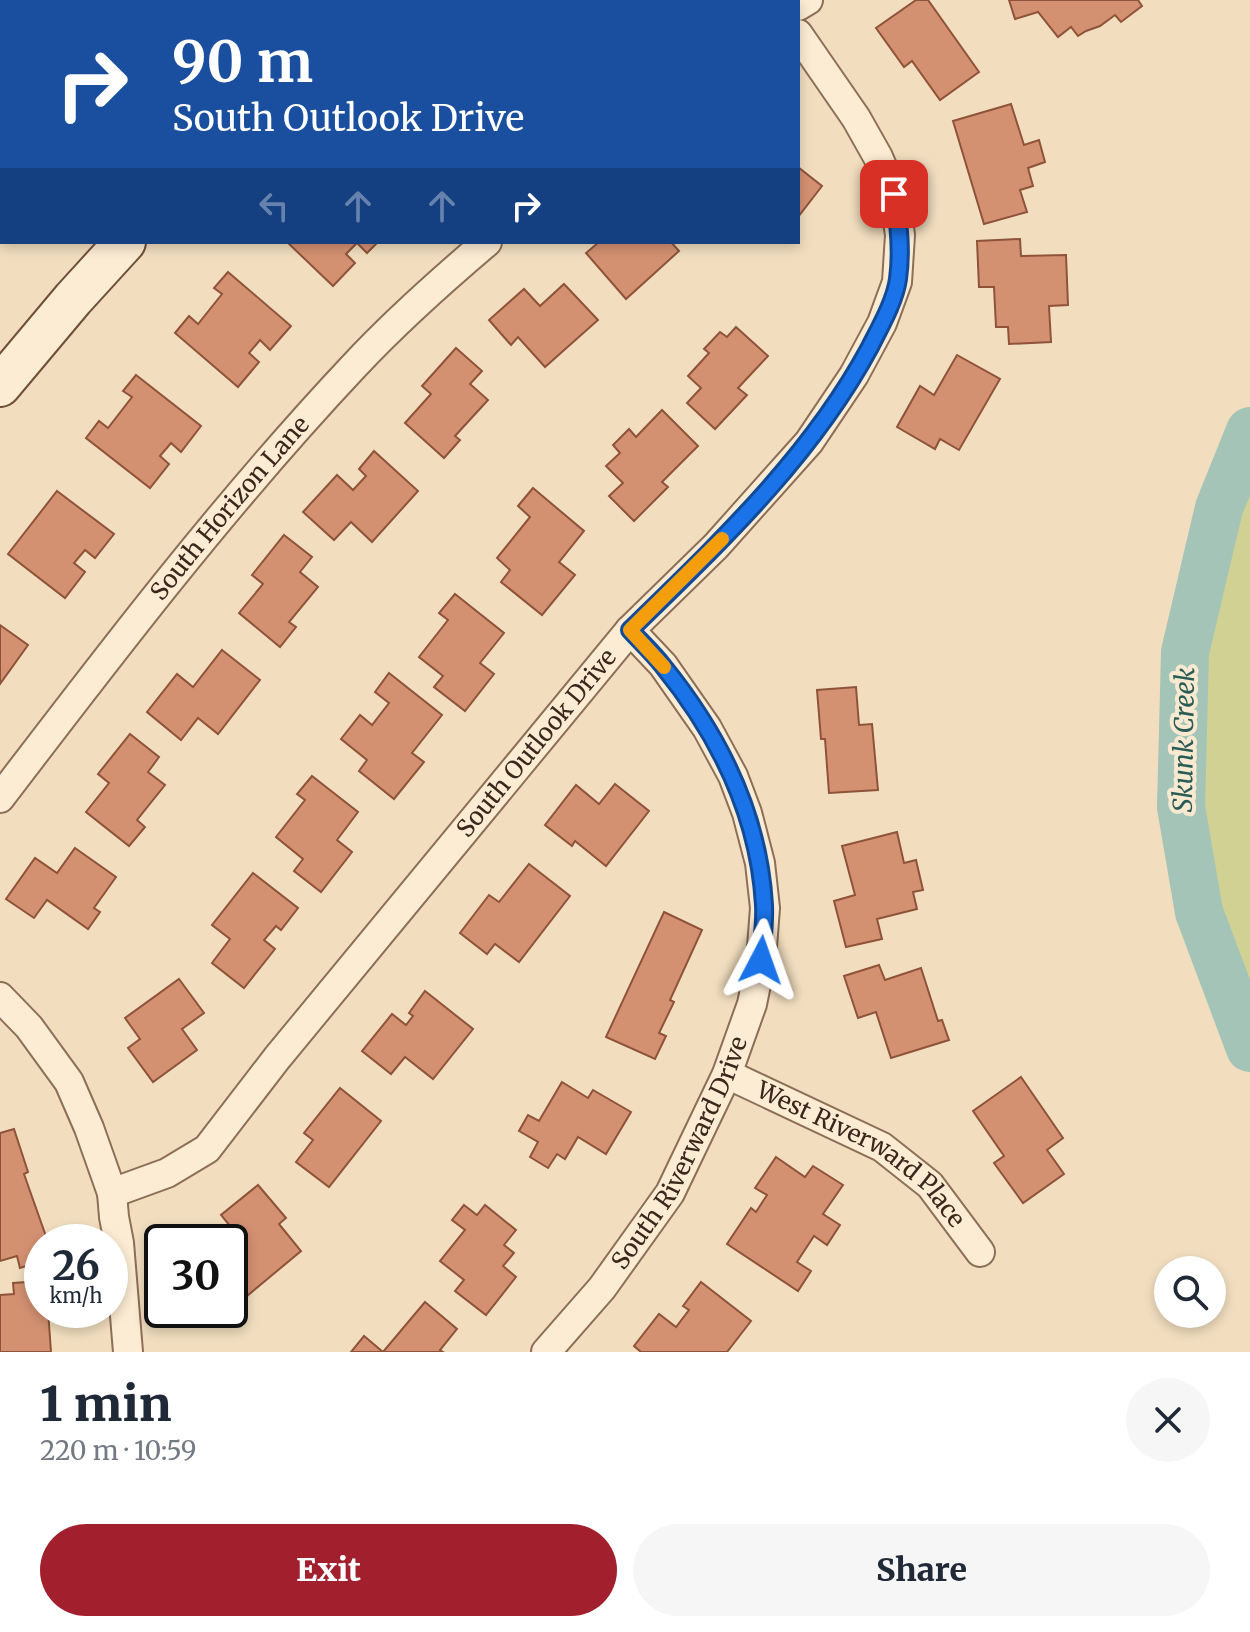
<!DOCTYPE html>
<meta charset="utf-8">
<style>
:root{--surface:#fff;--page:#f6f6f7;--text:#1f2937;--muted:#747a83;--accent:#a2202d}
body{margin:0;font-family:Merriweather,serif;background:var(--page);color:var(--text);height:100vh;display:flex;flex-direction:column;font-size:30px;white-space:nowrap}
*{box-sizing:border-box;margin:0}
p{font-size:26px;color:var(--muted)}
.icon{flex:none;width:44px;height:44px;fill:none;stroke:currentColor;stroke-width:2;stroke-linecap:round;stroke-linejoin:round}
.map{position:relative;height:1352px;overflow:hidden}
.side{display:flex;flex-direction:column;background:var(--surface);flex:1}
.side>*{flex:none}
.guide{position:absolute;left:0px;top:0px;width:800px;height:244px;box-shadow:0 4px 12px #0003;background:#1a4fa0;color:#fff;overflow:hidden}
.fabs{position:absolute;left:1154px;top:1256px;display:grid;gap:16px}
.fabs a{display:grid;place-items:center;width:72px;height:72px;border-radius:50%;background:var(--surface);box-shadow:0 4px 12px #0003;font-size:40px}
.speed{position:absolute;left:24px;top:1224px;display:flex;gap:16px;font-size:40px;font-weight:700;text-align:center}
.speed>*{display:grid;place-content:center;width:104px;height:104px;border-radius:50%;background:var(--surface);box-shadow:0 4px 12px #0003;line-height:1}
.speed small{font-size:20px;font-weight:400}
.speed .limit{border:4px solid #111;border-radius:12px;background:#fff;color:#111}
.pin{position:absolute;display:grid;place-items:center;width:68px;height:68px;color:#fff;margin:-34px;border-radius:16px;box-shadow:0 4px 12px #0006}
.me{position:absolute;width:88px;margin:-44px;rotate:4deg;stroke-linejoin:round;filter:drop-shadow(0 0 6px #0008)}
.turn{display:flex;align-items:center;gap:28px;height:168px;padding:0 40px;font-size:36px}
.turn .icon{width:104px;height:104px;stroke-width:2.5}
.turn b{display:block;font-size:56px;line-height:68px}
.lanes{display:flex;align-items:center;height:76px;padding:0 40px;background:#0003;justify-content:center;gap:40px;direction:ltr}
.lanes .off{opacity:.35}
.round{display:grid;place-items:center;flex:none;width:84px;height:84px;border-radius:42px;background:var(--page)}
.summary{display:flex;align-items:center;justify-content:space-between;height:136px;padding:0 40px}
h1{font-size:48px;font-weight:800;line-height:60px}
.cta{display:flex;gap:16px;margin-top:auto;padding:16px 40px}
.cta a{flex:1;height:92px;border-radius:48px;background:var(--accent);color:#fff;font-size:32px;font-weight:800;line-height:92px;text-align:center}
.cta a+a{background:var(--page);color:var(--text)}
.map>svg:first-child{display:block}
.green{fill:#d0d192}
.lines{fill:none;stroke-linecap:round;stroke-linejoin:round}
.river{stroke:#a3c4b7;stroke-width:48}
.building{fill:#d49172;stroke:#8e5339;stroke-width:2}
.minor-casing{stroke:#8d6e56;stroke-width:32}
.secondary-casing{stroke:#6f4f39;stroke-width:44}
.minor{stroke:#fcecd4;stroke-width:28}
.secondary{stroke:#fcecd4;stroke-width:40}
.route-casing{stroke:#114b97;stroke-width:20}
.route{stroke:#1a73e8;stroke-width:14}
.slow{stroke:#f59e0b;stroke-width:14}
.labels{text-anchor:middle;stroke-width:8;stroke-linejoin:round;paint-order:stroke}
.street-label{font-size:24px;fill:#3b281c;stroke:#f9e9d0}
.water-label{font-size:26px;font-style:italic;fill:#295c54;stroke:#f9e9d0}
</style>
<div class="map">
<svg width="1250" height="1352" viewBox="0 0 1250 1352">
<rect width="100%" height="100%" fill="#f2debf"/>
<path class="green" d="M1250 431V1048L1199 912 1181 807 1185 652 1219 508Z"/>
<g class="lines">
<path class="river" d="M1250 431 1219 508 1185 652 1181 807 1199 912 1250 1048"/>
</g>
<g class="building">
<path d="M103 0H151L153 2H103Z"/>
<path d="M598 0H645L646 2H600Z"/>
<path d="M916 0H928L979 72 940 100 912 61 904 67 876 28Z"/>
<path d="M1009 0H1138L1142 6 1121 22 1115 15 1100 26 1086 31 1078 36 1071 27 1058 37 1038 12 1015 19Z"/>
<path d="M2 98V163L0 165V100Z"/>
<path d="M1011 104 1024 145 1039 140 1045 162 1028 168 1033 186 1020 190 1027 212 984 224 953 121Z"/>
<path d="M798 167 822 186 798 217Z"/>
<path d="M1020 239 1021 256 1066 255 1068 305 1049 306 1051 342 1009 344 1008 327H996L994 287H979L977 241Z"/>
<path d="M287 242H378L367 253 357 243 346 254 355 263 333 286Z"/>
<path d="M599 242H671L679 251 626 299 586 253Z"/>
<path d="M228 272 291 326 270 350 260 340 249 353 259 362 238 387 175 333 189 316 198 324 222 294 214 288Z"/>
<path d="M564 284 598 320 545 367 518 337 511 345 489 320 524 289 540 306Z"/>
<path d="M736 327 768 356 738 388 747 395 715 429 687 403 701 388 688 376 709 353 704 349 720 332 727 337Z"/>
<path d="M456 348 482 371 470 384 488 400 455 436 460 440 444 458 405 423 431 394 422 386Z"/>
<path d="M957 355 1000 379 959 450 940 439 935 449 897 427 920 386 934 395Z"/>
<path d="M136 375 201 426 181 452 171 443 160 456 169 464 150 488 86 438 99 421 108 428 132 397 123 391Z"/>
<path d="M662 410 698 446 662 482 668 487 634 521 609 496 623 483 606 466 620 453 613 445 629 429 636 437Z"/>
<path d="M374 451 418 491 372 542 351 522 334 540 303 512 337 475 353 490 366 476 359 469Z"/>
<path d="M533 488 584 531 559 562 575 575 542 615 501 582 510 570 497 558 530 517 518 506Z"/>
<path d="M57 491 114 534 95 558 85 550 74 563 85 572 65 598 8 554Z"/>
<path d="M284 535 312 557 300 572 318 587 289 622 296 627 280 647 239 613 263 584 252 575Z"/>
<path d="M455 594 504 633 480 663 494 674 465 711 434 687 443 676 419 657 448 620 439 613Z"/>
<path d="M0 625 28 645 0 684Z"/>
<path d="M222 650 260 680 218 734 198 718 181 740 147 712 177 674 193 687Z"/>
<path d="M389 673 442 715 412 753 424 762 394 799 359 771 367 760 341 739 360 715 372 725 389 703 375 692Z"/>
<path d="M856 687 859 725 872 724 878 790 829 793 825 739H821L817 690Z"/>
<path d="M130 734 159 757 148 772 165 785 137 820 145 827 129 846 86 812 109 783 98 774Z"/>
<path d="M312 776 358 812 337 840 352 852 321 892 294 871 303 859 276 837 305 800 297 794Z"/>
<path d="M615 784 649 811 606 866 575 841 572 846 545 825 576 785 599 804Z"/>
<path d="M897 832 904 863 916 860 923 890 913 892 917 909 877 919 882 939 846 947 834 901 855 895 842 846Z"/>
<path d="M75 848 116 877 94 908 100 912 88 929 47 900 34 918 6 899 35 858 57 873Z"/>
<path d="M529 864 570 896 519 962 495 944 487 954 460 933 489 895 499 902Z"/>
<path d="M253 873 298 908 281 930 276 926 264 940 275 949 244 988 212 963 230 939 212 925Z"/>
<path d="M664 912 702 930 670 1000 674 1002 659 1033 666 1036 655 1059 606 1037Z"/>
<path d="M879 965 885 980 921 968 938 1021 942 1020 949 1040 891 1058 876 1012 858 1018 844 976Z"/>
<path d="M179 979 204 1013 182 1029 197 1050 153 1082 128 1048 140 1039 125 1018Z"/>
<path d="M425 991 473 1029 433 1079 405 1057 391 1074 362 1051 392 1014 406 1025 413 1016 409 1013Z"/>
<path d="M1021 1077 1063 1138 1047 1150 1064 1174 1023 1203 994 1163 1004 1156 973 1111Z"/>
<path d="M562 1082 588 1098 593 1090 631 1112 606 1154 578 1137 565 1159 557 1154 548 1168 530 1157 538 1142 519 1131 528 1115 539 1121Z"/>
<path d="M340 1088 381 1121 329 1187 296 1162 313 1140 304 1133Z"/>
<path d="M14 1129 28 1172 24 1174 48 1242H42V1261L20 1268 17 1256 0 1261V1133Z"/>
<path d="M776 1157 805 1177 813 1166 843 1185 823 1214 840 1225 827 1245 814 1236 797 1262 811 1271 798 1291 727 1244 751 1208 756 1212 767 1195 755 1188Z"/>
<path d="M258 1185 286 1218 279 1224 301 1251 247 1296 230 1276V1252L243 1242 221 1215Z"/>
<path d="M464 1205 477 1215 485 1205 516 1230 504 1245 514 1253 503 1266 516 1277 486 1315 455 1291 464 1280 440 1261 465 1230 452 1220Z"/>
<path d="M42 1281V1310H48L51 1352H0V1295L14 1294 13 1283Z"/>
<path d="M701 1282 751 1321 727 1352H641L634 1346 659 1314 676 1327 689 1310 683 1306Z"/>
<path d="M425 1302 457 1329 440 1350 443 1352H351L364 1336 383 1352Z"/>
</g>
<g class="lines">
<g class="minor-casing">
<g id="minor">
<path d="M798 6 808 0"/>
<path id="s1" d="M0 798C113 650 226 502 354 366 395 322 441 281 487 242"/>
<path d="M0 997 29 1027 69 1082 89 1128 112 1193 114 1217 119 1243 128 1352"/>
<path id="s2" d="M727 1074 882 1147 930 1185 980 1252"/>
<path id="s3" d="M112 1193 167 1173 207 1149 277 1058 630 630 716 546 809 442 854 375 882 323 897 282 900 235 894 194 878 157 856 118 798 34"/>
<path id="s4" d="M546 1352 602 1288 670 1193 727 1074 752 1004 761 960 765 908 760 863 747 813 733 776 707 728 663 665 630 630"/>
</g>
</g>
<g class="secondary-casing">
<g id="secondary">
<path d="M375 2 378 0"/>
<path d="M0 386 73 299 125 242"/>
</g>
</g>
<use href="#minor" class="minor"/>
<use href="#secondary" class="secondary"/>
</g>
<g class="lines">
<g class="route-casing">
<path id="route" d="M761 960C762 942 765 923 764 905 759 816 719 735 663 666 653 653 641 642 630 630 718 544 811 457 870 347 880 327 895 301 898 279 902 250 899 223 894 194"/>
</g>
<use href="#route" class="route"/>
<path class="slow" d="M664 667 630 630 722 539"/>
</g>
<g class="labels">
<g class="street-label">
<text dy="8" stroke="none"><textPath href="#s1" startOffset="370">South Horizon Lane</textPath></text>
<text dy="8" stroke="none"><textPath href="#s3" startOffset="628">South Outlook Drive</textPath></text>
<text dy="8" stroke="none"><textPath href="#s4" startOffset="242">South Riverward Drive</textPath></text>
<text dy="8" stroke="none"><textPath href="#s2" startOffset="158">West Riverward Place</textPath></text>
</g>
<g class="water-label">
<text transform="translate(1184 740) rotate(-89)" y="9">Skunk Creek</text>
</g>
</g>
</svg>
<div class="fabs">
<a><svg class="icon" aria-label="search" viewBox="0 0 24 24"><circle cx="10" cy="10" r="6"/><path d="M15 15l6 6"/></svg></a>
</div>
<div class="speed"><div>26<small>km/h</small></div><div class="limit">30</div></div>
<div class="pin" style="left:894px;top:194px;background:#d93025"><svg class="icon" aria-label="arrive" viewBox="0 0 24 24"><path d="M6 21V4h12l-3 4 3 4H6"/></svg></div>
<svg class="me" style="left:761px;top:960px" viewBox="-20 -20 40 40"><path d="M0-17L14 15 0 8-14 15z" fill="#1a73e8" stroke="#fff" stroke-width="4"/></svg>
<div class="guide">
<div class="turn"><svg class="icon" aria-label="right" viewBox="0 0 24 24"><path d="M7 20v-9h11M14 6l5 5-5 5"/></svg><div><b>90 m</b>South Outlook Drive</div></div>
<div class="lanes"><svg class="icon off" aria-label="left" viewBox="0 0 24 24"><path d="M17 20v-9H6M10 6l-5 5 5 5"/></svg><svg class="icon off" aria-label="ahead" viewBox="0 0 24 24"><path d="M12 20V5M6 11l6-6 6 6"/></svg><svg class="icon off" aria-label="ahead" viewBox="0 0 24 24"><path d="M12 20V5M6 11l6-6 6 6"/></svg><svg class="icon" aria-label="right" viewBox="0 0 24 24"><path d="M7 20v-9h11M14 6l5 5-5 5"/></svg></div>
</div>
</div>
<section class="side">
<div class="summary"><div><h1>1 min</h1><p>220 m · 10:59</p></div><a class="round"><svg class="icon" aria-label="close" viewBox="0 0 24 24"><path d="M6 6l12 12M18 6L6 18"/></svg></a></div>
<div class="cta"><a>Exit</a><a>Share</a></div>
</section>
